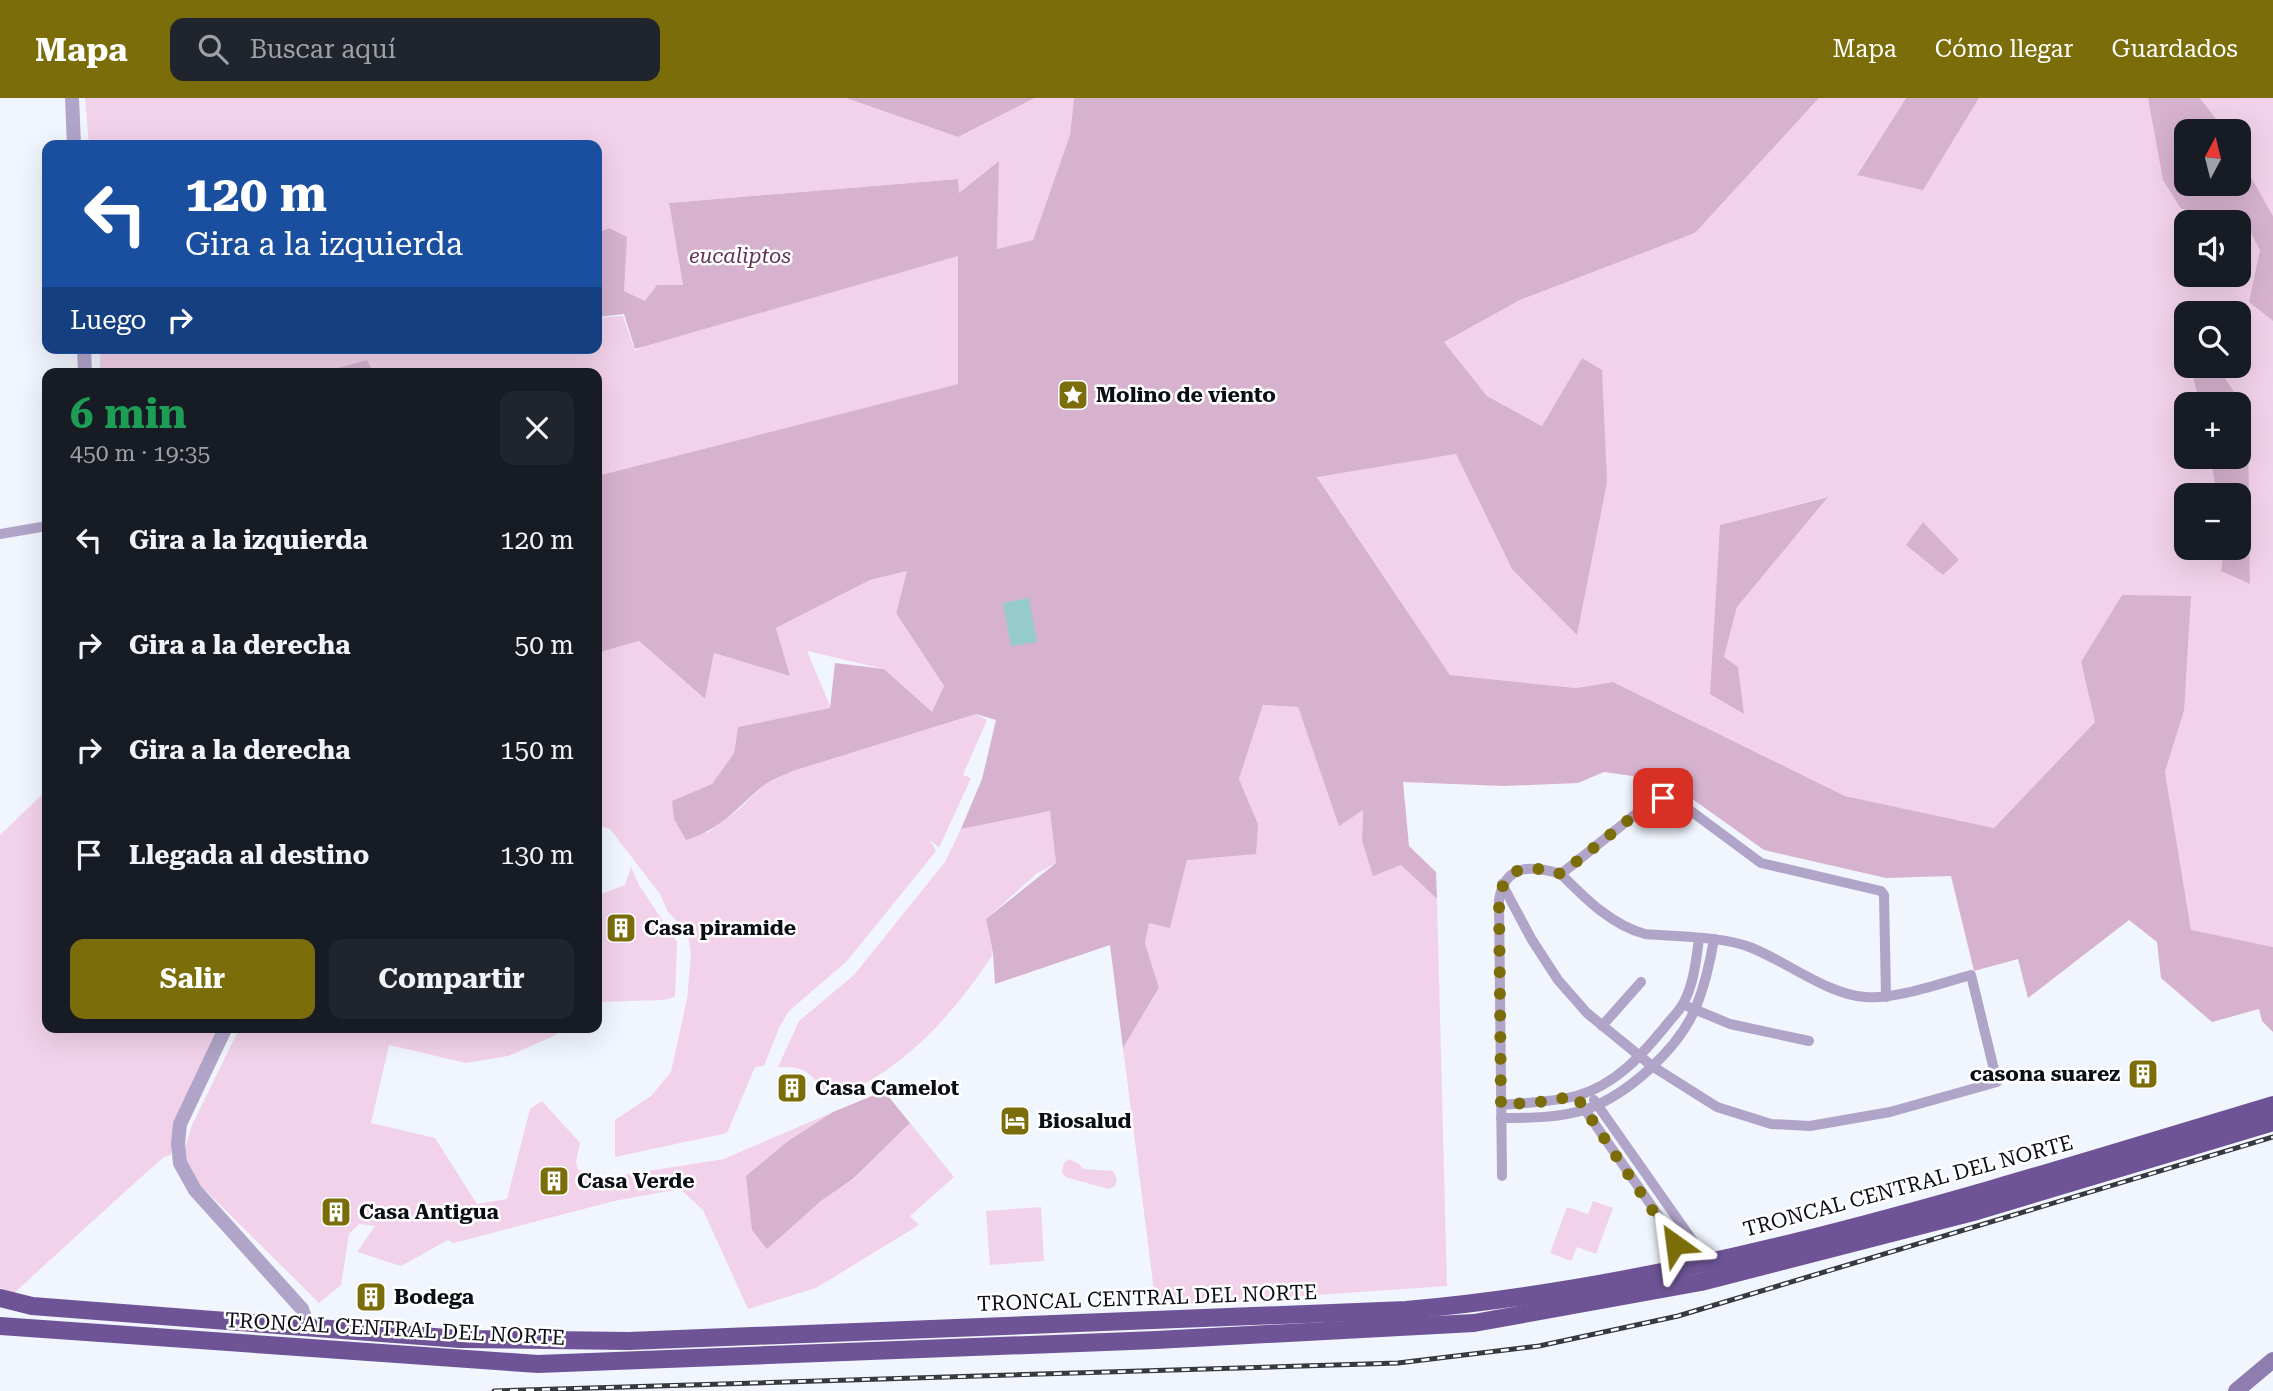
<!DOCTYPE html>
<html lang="es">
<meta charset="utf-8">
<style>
:root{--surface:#171b24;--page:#20242c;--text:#f1f3f6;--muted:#9ea1a6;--accent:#7b6d09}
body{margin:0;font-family:"Roboto Serif",serif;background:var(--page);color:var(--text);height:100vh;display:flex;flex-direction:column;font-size:26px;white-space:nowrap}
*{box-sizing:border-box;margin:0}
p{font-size:23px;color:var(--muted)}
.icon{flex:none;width:38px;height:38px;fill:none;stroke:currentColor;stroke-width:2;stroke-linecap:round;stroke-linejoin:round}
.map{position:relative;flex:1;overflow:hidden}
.details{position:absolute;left:42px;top:270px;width:560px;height:665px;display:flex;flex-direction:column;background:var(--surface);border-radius:14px;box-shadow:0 7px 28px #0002}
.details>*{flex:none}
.guide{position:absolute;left:42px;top:42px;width:560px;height:214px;border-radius:14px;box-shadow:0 7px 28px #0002;background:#1a4fa0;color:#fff;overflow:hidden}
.needle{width:46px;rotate:7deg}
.controls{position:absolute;left:2174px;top:21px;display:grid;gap:14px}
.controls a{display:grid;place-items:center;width:77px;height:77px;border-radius:14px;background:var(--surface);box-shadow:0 7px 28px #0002;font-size:35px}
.pin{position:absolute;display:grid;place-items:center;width:60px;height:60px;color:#fff;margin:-30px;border-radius:14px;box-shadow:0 4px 10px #0006}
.me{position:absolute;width:77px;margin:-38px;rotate:329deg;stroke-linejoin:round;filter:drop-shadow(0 0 5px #0008)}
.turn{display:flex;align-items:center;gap:24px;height:147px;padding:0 28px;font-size:32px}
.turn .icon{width:91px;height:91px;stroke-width:2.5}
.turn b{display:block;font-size:49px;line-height:60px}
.then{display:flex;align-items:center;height:66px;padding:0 28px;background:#0003;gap:14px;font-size:26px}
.round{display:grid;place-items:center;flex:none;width:74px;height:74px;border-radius:14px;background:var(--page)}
.headline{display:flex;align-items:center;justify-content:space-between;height:119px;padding:0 28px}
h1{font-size:42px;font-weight:700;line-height:52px;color:#1e9e55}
.cta{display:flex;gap:14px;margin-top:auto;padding:14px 28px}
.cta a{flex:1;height:80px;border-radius:14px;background:var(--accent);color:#fff;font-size:28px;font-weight:700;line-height:80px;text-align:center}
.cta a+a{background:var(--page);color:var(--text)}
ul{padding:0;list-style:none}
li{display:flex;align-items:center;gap:21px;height:105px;padding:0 28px}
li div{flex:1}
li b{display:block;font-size:26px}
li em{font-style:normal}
header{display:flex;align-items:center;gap:42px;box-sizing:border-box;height:98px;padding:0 35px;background:var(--accent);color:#fff}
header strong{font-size:33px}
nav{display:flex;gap:38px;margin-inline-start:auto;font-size:24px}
.search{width:490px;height:63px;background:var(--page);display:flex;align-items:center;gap:18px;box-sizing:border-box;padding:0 24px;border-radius:14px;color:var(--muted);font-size:26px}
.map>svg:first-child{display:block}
.green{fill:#f2d2ea;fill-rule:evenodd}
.forest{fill:#d6b2ce}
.water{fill:#96cbce}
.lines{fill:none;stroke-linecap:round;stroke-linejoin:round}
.minor{stroke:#b0a4c8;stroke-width:10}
.tertiary{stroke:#b0a4c8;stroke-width:14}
.secondary{stroke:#8f7db0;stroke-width:16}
.trunk{stroke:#6e5496;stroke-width:18}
.rail-casing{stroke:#36393f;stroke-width:5}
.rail{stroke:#fff;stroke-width:2.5;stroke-dasharray:8;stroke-linecap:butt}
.route{stroke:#7b6d09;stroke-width:12;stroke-dasharray:0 21.6}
.labels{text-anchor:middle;stroke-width:5;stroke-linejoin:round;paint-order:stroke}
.park-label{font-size:21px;font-style:italic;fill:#613359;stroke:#fff}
.poi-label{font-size:21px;font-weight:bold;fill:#0b0e14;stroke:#fff;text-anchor:start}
.street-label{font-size:21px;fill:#0b0e14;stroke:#fff}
</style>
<header>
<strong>Mapa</strong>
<div class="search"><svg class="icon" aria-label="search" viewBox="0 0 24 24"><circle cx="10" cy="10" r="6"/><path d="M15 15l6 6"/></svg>Buscar aquí</div>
<nav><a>Mapa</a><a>Cómo llegar</a><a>Guardados</a></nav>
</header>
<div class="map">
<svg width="2273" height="1293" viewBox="0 0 2273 1293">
<rect width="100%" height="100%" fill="#f1f5fd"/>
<g class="green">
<path d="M85 0H846L958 39 1035 0H1074L1070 37 1033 142 997 151 999 64 958 96V81L669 105 683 187 645 203 624 193 609 130 597 135V47H89Z"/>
<path d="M1819 0H1906L1857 76 1923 91 1979 0H2148L2180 111 2233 124H2186V177H2238V126L2247 128 2260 152 2250 204 2273 223V849L2191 833 2165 674 2184 613 2081 564 2095 624 1994 730 1845 698 1613 584 1576 590 1450 577 1317 378 1456 356 1512 471 1601 272 1582 260 1542 328 1487 298 1444 244 1520 202 1695 135ZM2181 214 2186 220V215H2238V268H2217L2248 315 2250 485 2221 473 2224 450H2186V397H2217L2210 359H2186V306H2199L2191 268H2186V241ZM1826 399 1737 509 1724 559 1720 427Z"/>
<path d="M2200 0H2273V118L2238 56V33H2226Z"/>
<path d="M958 158V286L597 378V275H374L367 262 319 275H100V250H597V220L623 218 635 253 649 245Z"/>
<path d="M907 473 896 515 944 588 932 615 884 571 807 553 831 610 738 629 734 655 712 686 672 704 707 735 738 712 765 686 793 673 976 616 987 622 963 677 971 680 939 750 930 742 936 753 847 863 789 913 779 930 764 968 755 969 727 1035 615 1059V1022L651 998 671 974 687 901 691 858 687 826 678 824 668 814 660 796 610 731 597 727V555L639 543 705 601 714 555 790 578 776 530 870 482Z"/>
<path d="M1263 607 1298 609 1339 727 1363 711 1362 743 1373 777 1401 767 1437 801 1447 1188 1156 1208 1123 950 1159 891 1145 845 1149 824 1170 830 1187 762 1258 726 1239 681Z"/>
<path d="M47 692V929H217L215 940 175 1023 171 1057 164 1059 140 1080 14 1195 0 1190V737Z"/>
<path d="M1050 713 1056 765 1036 776 986 821 993 856C962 904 920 954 869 983 857 990 841 992 827 996 810 975 806 968 778 969L799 923 854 877 945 764 961 731Z"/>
<path d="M631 769 639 787 677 844 675 899 664 902 597 904V798L625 787Z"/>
<path d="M240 929H558L556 937 508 958 466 965 389 947 371 1025 435 1040 477 1106 507 1101 530 1011 542 1003 580 1045 576 1064 578 1071 597 1081 724 1061 833 1014 788 1043 767 1150 821 1103 854 1081 910 1025 954 1079 910 1118 919 1127 816 1190 748 1211 703 1112 680 1091 614 1103 454 1145 448 1142 401 1168 357 1154 375 1128 359 1126 349 1136 341 1187 319 1205 201 1088 182 1059 192 1027Z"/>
<path d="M1069 1061 1079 1066 1083 1071 1113 1073 1117 1081 1115 1088 1109 1091 1068 1080 1062 1075 1064 1065Z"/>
<path d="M1593 1103 1613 1110 1596 1156 1577 1149 1571 1163 1550 1155 1567 1109 1588 1116Z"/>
<path d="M1041 1109 1044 1163 990 1167 986 1113Z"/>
</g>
<g class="forest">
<path d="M846 0H1035L958 39Z"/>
<path d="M1074 0H1819L1695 135 1520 202 1444 244 1487 298 1542 328 1582 260 1602 272 1607 384 1577 537 1512 471 1456 356 1317 379 1450 577 1576 590 1613 584 1845 698 1994 730 2095 624 2081 564 2122 497 2191 498 2184 613 2165 674 2191 832 2273 849V934L2262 923 2259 911 2212 924 2161 880 2157 844 2129 822 2028 900 2018 861 1974 873 1951 778 1886 780 1764 752 1667 683 1604 674 1578 685 1504 688 1403 684 1409 748 1436 774 1437 801 1401 767 1373 778 1362 743 1363 712 1339 728 1298 609 1263 607 1239 681 1258 726 1256 756 1187 762 1170 830 1149 825 1145 845 1159 890 1123 950 1110 847 995 886 993 855 986 821 1056 765 1050 713 961 731 982 681 996 622 976 616 793 673C783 678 772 681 763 688 735 711 723 730 686 742L674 721 672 703 712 686 734 655 738 629 830 610 835 565 884 571 932 614 944 588 896 515 907 473 870 482 776 530 790 578 714 555 705 601 639 543 597 555V378L958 286V158L635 251 624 216 597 219V135L609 130 627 139 624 193 645 203 657 187H683L669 105 958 81 959 95 999 63 997 151 1033 142 1070 37Z"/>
<path d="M1906 0H1979L1923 92 1857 77Z"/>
<path d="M2148 0H2200L2224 31 2226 33H2186V86H2238V56L2273 118V223L2249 204 2260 152 2247 128 2181 111 2163 82Z"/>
<path d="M367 262 374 275H319Z"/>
<path d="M2191 268H2217L2248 315 2250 486 2221 473 2224 450H2238V397H2217L2210 359H2238V306H2199Z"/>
<path d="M1828 399 1737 509 1724 559 1738 569 1744 616 1710 596 1720 427Z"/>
<path d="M1923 424 1959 462 1943 477 1906 447Z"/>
<path d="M884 993 910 1025 853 1081 821 1103 767 1151 752 1132 746 1078 788 1043 833 1014Z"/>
</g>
<path class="water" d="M1029 500 1037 544 1011 548 1003 505Z"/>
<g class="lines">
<g class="minor">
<path d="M0 436 47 428"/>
<path d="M1502 786 1532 842 1558 882 1587 915 1652 968 1717 1009 1771 1026 1810 1028 1890 1014 1997 984 1971 877C1942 885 1894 902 1865 899 1827 896 1787 864 1752 850 1723 838 1677 839 1645 836 1611 827 1585 800 1561 776"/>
<path d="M1689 909 1730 926 1809 943"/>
<path d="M1602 928 1641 884"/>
<path d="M1594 1002 1709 1166"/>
<path d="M1581 1006 1662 1123 1688 1170"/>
<path d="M1501 1007C1526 1005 1552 1004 1576 998 1616 987 1643 956 1668 925 1673 919 1680 912 1684 904 1694 885 1696 862 1699 841"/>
<path d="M1501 1020C1529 1020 1560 1020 1587 1011 1629 996 1679 950 1696 909 1705 887 1710 865 1714 841"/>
<path d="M1502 1078 1499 802C1505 766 1530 767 1561 776L1652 703 1663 700 1676 702 1761 765 1881 793 1884 797 1886 899"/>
</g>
<g class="tertiary">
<path d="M72 0 74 47"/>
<path d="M84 250 85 275"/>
<path d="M226 929 180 1026 178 1046 180 1065 195 1092 302 1211 308 1228"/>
</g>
<path class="secondary" d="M2236 1293 2273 1262"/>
<g class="trunk">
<path d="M0 1200 32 1208 460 1241 629 1243 1406 1212C1703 1186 1989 1092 2273 1007"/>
<path d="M0 1228 538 1266 1156 1242 1474 1225 1701 1184 1977 1113 2273 1024"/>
</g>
<g class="rail-casing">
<path id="rail" d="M494 1293 1398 1265 1539 1248 1678 1218 2273 1039"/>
</g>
<use href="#rail" class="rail"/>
</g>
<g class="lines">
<path class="route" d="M1663 700 1652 703 1561 776C1530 767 1505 765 1499 802L1501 1007 1540 1004 1576 998 1675 1146"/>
</g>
<defs>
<g id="sight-square" transform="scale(1.575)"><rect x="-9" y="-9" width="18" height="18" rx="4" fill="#7b6d09" stroke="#fff"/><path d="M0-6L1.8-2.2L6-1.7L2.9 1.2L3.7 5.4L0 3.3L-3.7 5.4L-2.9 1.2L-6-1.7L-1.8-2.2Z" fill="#fff"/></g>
<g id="building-square" transform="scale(1.575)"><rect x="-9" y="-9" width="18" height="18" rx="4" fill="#7b6d09" stroke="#fff"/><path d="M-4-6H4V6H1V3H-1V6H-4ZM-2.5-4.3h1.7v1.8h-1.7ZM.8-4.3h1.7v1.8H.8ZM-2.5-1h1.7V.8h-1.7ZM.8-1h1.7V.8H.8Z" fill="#fff"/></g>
<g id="hotel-square" transform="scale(1.575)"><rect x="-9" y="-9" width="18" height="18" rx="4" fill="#7b6d09" stroke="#fff"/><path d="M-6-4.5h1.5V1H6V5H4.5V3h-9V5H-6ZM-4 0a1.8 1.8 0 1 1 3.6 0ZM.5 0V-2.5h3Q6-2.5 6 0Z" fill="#fff"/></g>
</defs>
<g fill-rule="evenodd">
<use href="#sight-square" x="1073" y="297"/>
<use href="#building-square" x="621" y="830"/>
<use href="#building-square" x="2143" y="976"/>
<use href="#building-square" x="792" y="990"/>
<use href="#hotel-square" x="1015" y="1023"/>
<use href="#building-square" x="554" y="1083"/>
<use href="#building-square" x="336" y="1114"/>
<use href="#building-square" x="371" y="1199"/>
</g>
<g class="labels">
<g class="park-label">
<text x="740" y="165">eucaliptos</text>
</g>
<g class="poi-label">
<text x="1096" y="304">Molino de viento</text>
<text x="644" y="837">Casa piramide</text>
<text x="2120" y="983" text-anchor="end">casona suarez</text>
<text x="815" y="997">Casa Camelot</text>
<text x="1038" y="1030">Biosalud</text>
<text x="577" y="1090">Casa Verde</text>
<text x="359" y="1121">Casa Antigua</text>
<text x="394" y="1206">Bodega</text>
</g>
<g class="street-label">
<text transform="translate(1908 1088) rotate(-15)" y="7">TRONCAL CENTRAL DEL NORTE</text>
<text transform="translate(1147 1200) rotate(-2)" y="7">TRONCAL CENTRAL DEL NORTE</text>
<text transform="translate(395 1231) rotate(3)" y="7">TRONCAL CENTRAL DEL NORTE</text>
</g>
</g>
</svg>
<div class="controls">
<a><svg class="needle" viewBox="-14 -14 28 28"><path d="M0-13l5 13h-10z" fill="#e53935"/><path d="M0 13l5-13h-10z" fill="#9ea1a6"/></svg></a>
<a><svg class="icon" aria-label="sound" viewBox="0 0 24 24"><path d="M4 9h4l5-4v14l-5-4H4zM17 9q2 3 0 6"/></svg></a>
<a><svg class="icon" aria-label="search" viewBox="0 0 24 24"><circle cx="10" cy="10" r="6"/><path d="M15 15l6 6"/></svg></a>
<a>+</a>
<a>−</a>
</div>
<div class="pin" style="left:1663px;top:700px;background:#d93025"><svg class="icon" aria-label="arrive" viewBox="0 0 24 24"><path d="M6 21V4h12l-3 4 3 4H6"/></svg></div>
<svg class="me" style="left:1675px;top:1146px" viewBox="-20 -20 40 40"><path d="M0-17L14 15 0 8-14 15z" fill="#7b6d09" stroke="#fff" stroke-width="4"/></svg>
<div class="guide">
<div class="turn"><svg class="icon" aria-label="left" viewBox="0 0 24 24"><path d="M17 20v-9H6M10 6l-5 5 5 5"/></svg><div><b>120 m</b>Gira a la izquierda</div></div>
<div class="then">Luego<svg class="icon" aria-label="right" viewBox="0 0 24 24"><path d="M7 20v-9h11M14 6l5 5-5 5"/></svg></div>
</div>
<section class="details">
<div class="headline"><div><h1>6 min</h1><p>450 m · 19:35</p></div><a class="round"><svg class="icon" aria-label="close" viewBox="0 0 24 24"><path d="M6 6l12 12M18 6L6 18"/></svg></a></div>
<ul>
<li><svg class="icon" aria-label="left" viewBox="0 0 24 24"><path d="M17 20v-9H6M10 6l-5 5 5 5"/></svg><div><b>Gira a la izquierda</b></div><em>120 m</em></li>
<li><svg class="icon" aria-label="right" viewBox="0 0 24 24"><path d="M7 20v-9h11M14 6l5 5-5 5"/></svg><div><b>Gira a la derecha</b></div><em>50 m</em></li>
<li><svg class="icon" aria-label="right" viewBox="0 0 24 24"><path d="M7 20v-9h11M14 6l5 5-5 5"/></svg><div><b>Gira a la derecha</b></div><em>150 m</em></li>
<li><svg class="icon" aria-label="arrive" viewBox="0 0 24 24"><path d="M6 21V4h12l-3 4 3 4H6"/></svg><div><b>Llegada al destino</b></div><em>130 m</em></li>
</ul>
<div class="cta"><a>Salir</a><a>Compartir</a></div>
</section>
</div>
